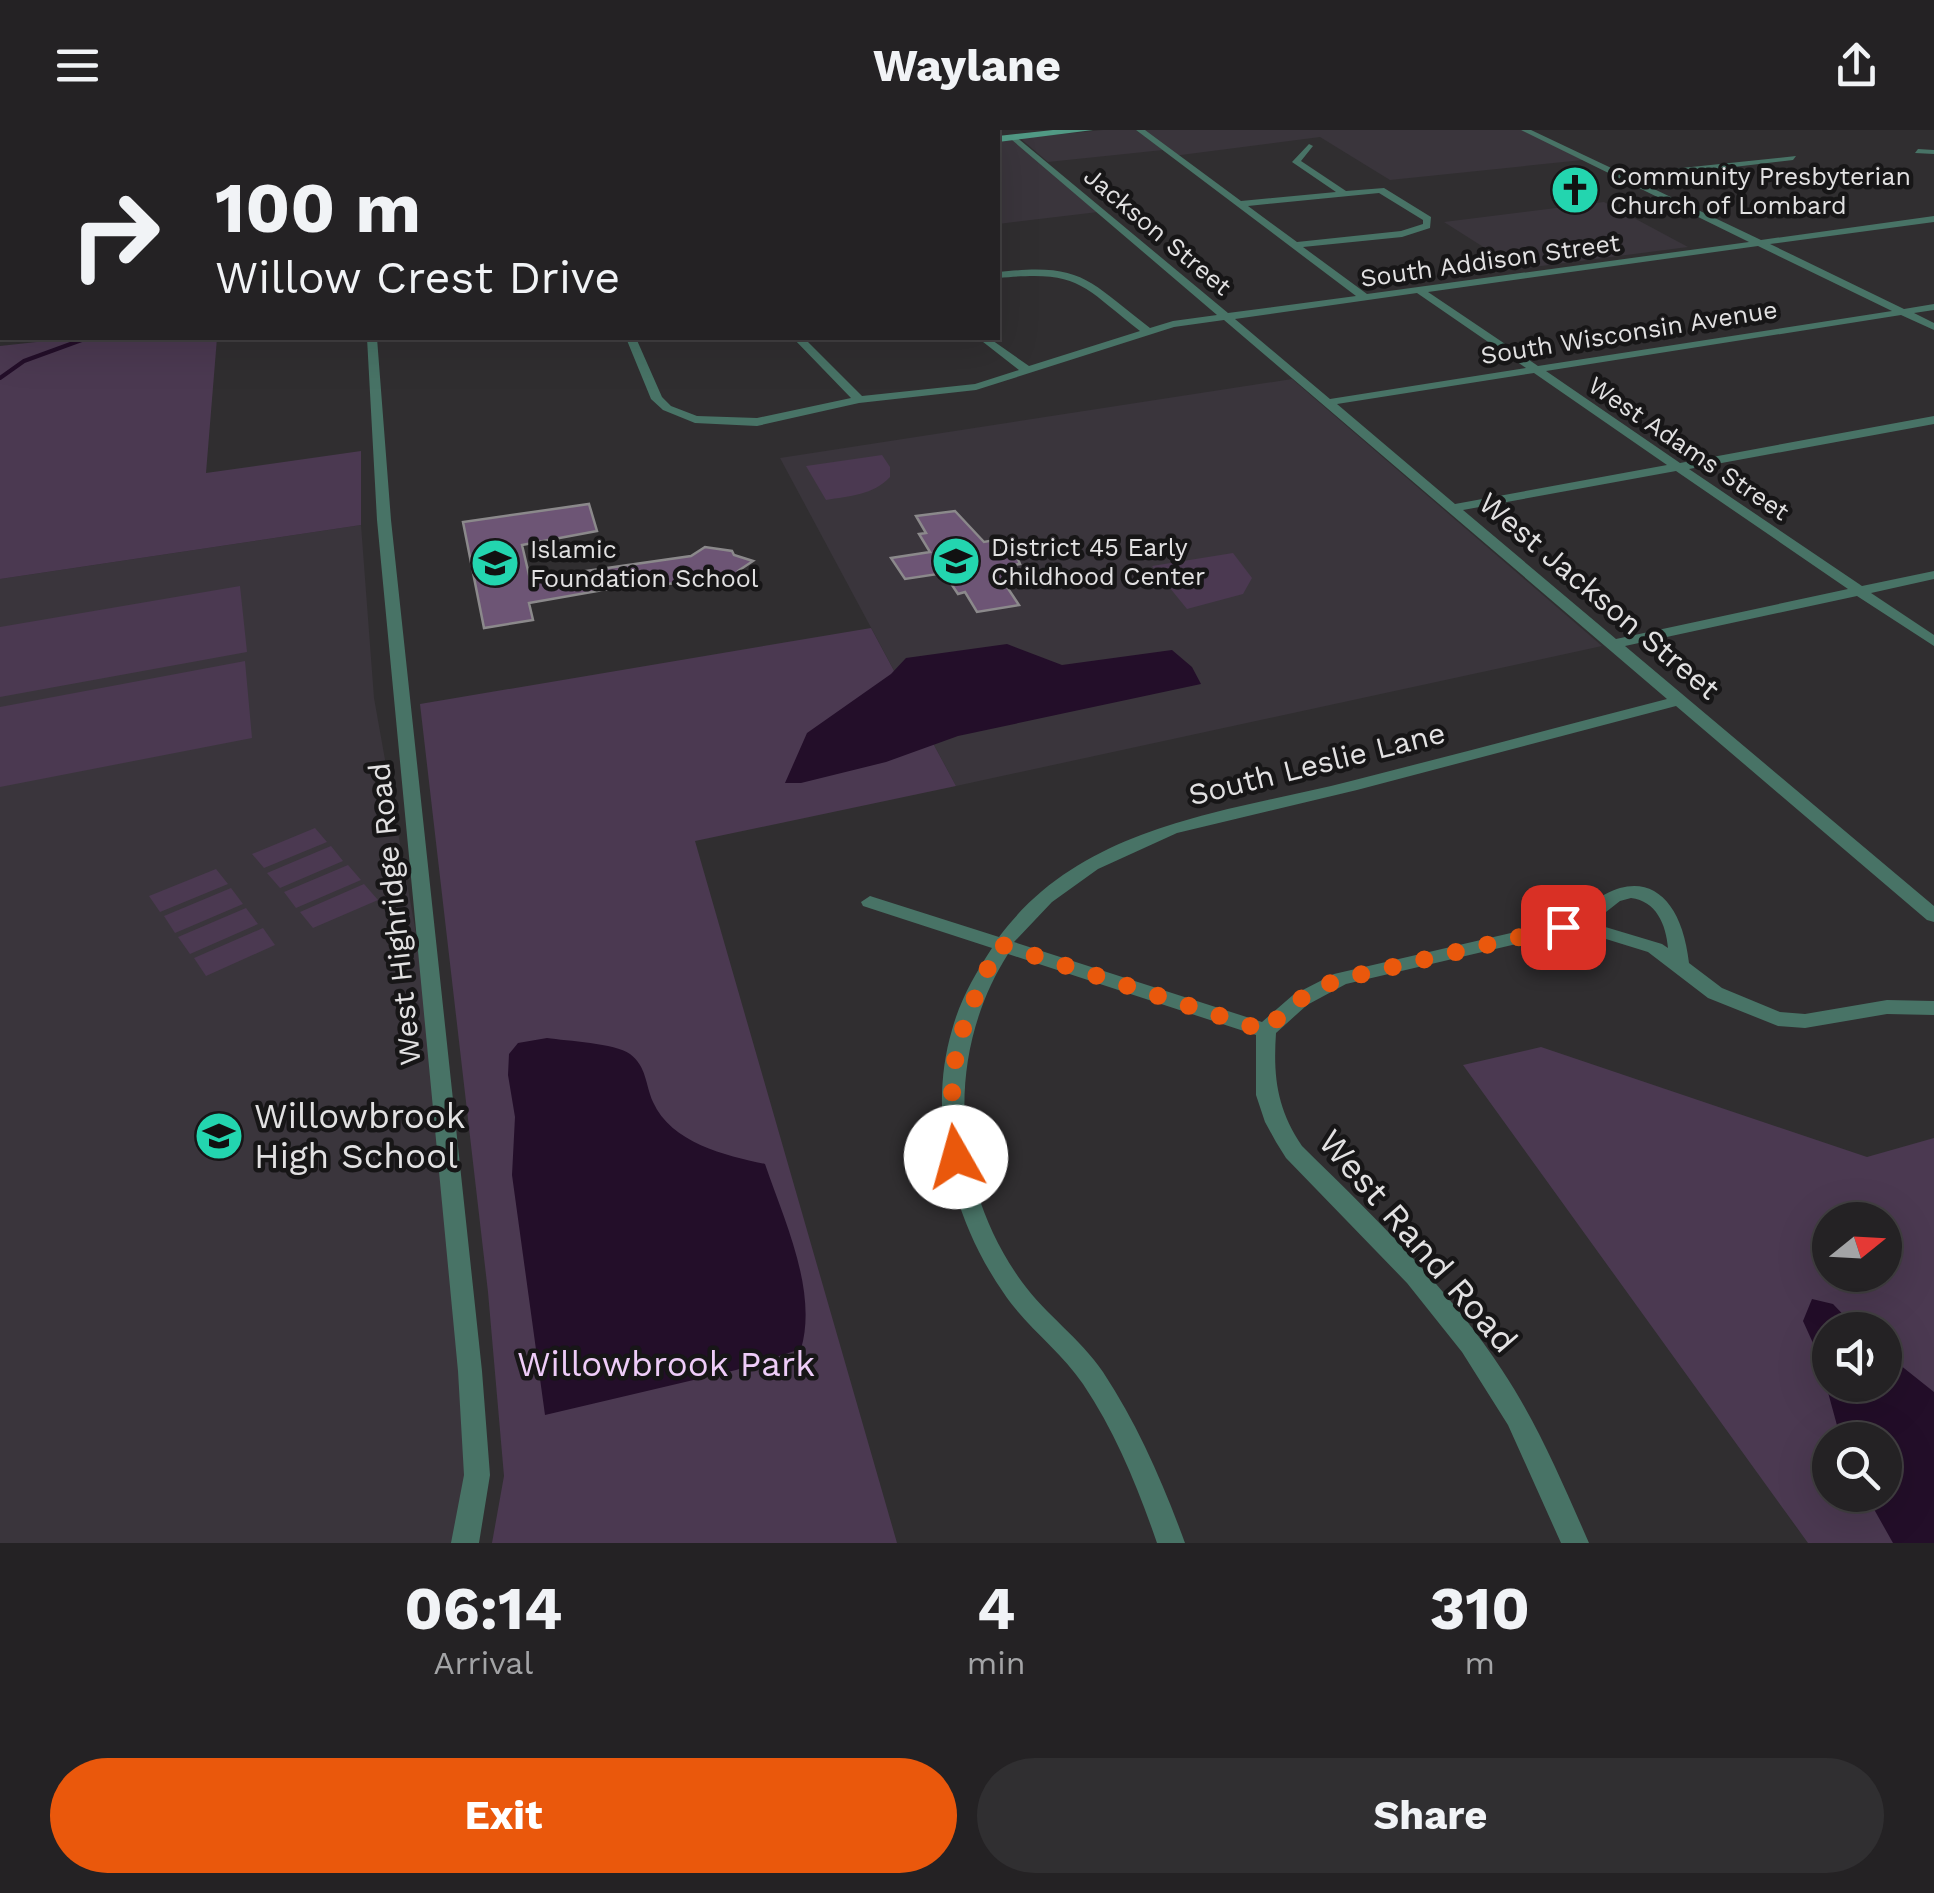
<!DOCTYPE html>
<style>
:root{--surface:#242224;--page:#302f31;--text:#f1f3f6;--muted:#a3a4a6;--line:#413f41;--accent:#ea580c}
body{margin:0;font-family:"Work Sans",sans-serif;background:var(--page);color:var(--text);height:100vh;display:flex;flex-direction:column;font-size:38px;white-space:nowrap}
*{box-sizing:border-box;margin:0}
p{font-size:32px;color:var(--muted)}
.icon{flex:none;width:55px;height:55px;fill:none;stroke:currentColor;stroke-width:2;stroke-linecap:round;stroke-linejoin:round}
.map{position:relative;height:1413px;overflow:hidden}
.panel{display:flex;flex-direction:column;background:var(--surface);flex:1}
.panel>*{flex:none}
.hud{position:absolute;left:0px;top:0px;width:1000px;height:210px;box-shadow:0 10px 40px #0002,0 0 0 2px var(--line);background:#242224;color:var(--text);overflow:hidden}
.needle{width:65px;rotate:72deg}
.fabs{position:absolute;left:1812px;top:1072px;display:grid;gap:20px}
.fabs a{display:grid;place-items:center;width:90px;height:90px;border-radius:50%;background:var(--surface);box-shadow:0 10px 40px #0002,0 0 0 2px var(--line);font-size:50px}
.pin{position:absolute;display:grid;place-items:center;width:85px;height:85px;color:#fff;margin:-42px;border-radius:20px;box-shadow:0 5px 15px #0006}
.me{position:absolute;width:110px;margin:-55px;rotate:353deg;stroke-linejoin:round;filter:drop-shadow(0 0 8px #0008)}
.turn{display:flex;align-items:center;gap:35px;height:210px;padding:0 50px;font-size:45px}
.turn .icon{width:130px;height:130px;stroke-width:2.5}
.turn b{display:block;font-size:70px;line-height:85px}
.eta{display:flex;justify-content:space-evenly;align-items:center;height:170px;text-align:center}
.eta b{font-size:60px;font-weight:700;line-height:70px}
.primary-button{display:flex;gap:20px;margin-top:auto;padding:20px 50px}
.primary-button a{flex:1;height:115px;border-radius:60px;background:var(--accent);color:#fff;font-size:40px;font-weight:700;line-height:115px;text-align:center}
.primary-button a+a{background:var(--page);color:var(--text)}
header{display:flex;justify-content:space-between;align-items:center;height:130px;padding:0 50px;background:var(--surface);font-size:45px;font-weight:700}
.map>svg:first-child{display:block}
.built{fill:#3a353c}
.green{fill:#4b3951;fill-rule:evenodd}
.water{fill:#230e29}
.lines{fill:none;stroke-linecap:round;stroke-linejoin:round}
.stream{stroke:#230e29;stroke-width:4}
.building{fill:#6d5575;stroke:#8b898b;stroke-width:2.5}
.street{fill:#487366;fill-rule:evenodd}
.secondary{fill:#519a85;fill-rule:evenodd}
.route{stroke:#ea580c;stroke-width:18;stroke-dasharray:0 32.4}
.labels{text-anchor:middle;stroke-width:9;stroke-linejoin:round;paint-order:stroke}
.far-poi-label{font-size:25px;fill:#e2e1e2;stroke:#171617;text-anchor:start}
.far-street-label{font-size:25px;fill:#e2e1e2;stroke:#171617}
.street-label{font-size:30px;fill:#e2e1e2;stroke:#171617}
.near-poi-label{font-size:35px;fill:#e2e1e2;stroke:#171617;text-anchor:start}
.near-street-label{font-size:35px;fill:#e2e1e2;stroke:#171617}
.near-park-label{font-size:35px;fill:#eeccf8;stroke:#171617}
</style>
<header><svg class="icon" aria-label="menu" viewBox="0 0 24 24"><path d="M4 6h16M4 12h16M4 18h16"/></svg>Waylane<svg class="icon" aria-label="share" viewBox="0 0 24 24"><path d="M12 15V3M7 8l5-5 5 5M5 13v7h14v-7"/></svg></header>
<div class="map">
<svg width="1934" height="1413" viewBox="0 0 1934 1413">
<rect width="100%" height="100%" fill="#302e30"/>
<g class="built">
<path d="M1103 0H1136L1163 20 1048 32 1020 8Z"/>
<path d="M1143 0H1522L1583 30 1390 50 1320 7 1173 26Z"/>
<path d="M1014 9 1098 82 998 94V11Z"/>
<path d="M1604 72 1688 117 1518 139 1444 92Z"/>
<path d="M1292 249 1602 516 956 656 780 328Z"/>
<path d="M361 395 374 568 419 820 455 1178 465 1346 452 1413H0V449Z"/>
</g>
<g class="green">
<path d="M73 208H217L206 343 361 321V395L0 449V216Z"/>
<path d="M882 325 890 337V347C873 365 850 366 826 370L806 336Z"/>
<path d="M1233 423 1252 448 1243 464 1187 479 1152 436Z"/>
<path d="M240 456 247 522 0 567V497Z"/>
<path d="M871 498 956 656 695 711 897 1413H492L504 1346 488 1162 420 574Z"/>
<path d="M245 531 252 608 0 657V577Z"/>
<path d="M315 698 327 712 264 738 252 724Z"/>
<path d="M331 716 343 731 280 758 267 743Z"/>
<path d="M348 735 361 750 296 778 284 762Z"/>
<path d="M216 739 228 754 160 782 149 766Z"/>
<path d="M364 754 378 770 313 798 300 782Z"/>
<path d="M231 758 243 774 175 803 164 786Z"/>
<path d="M246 778 258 794 190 824 178 807Z"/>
<path d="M263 798 275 815 206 846 194 828Z"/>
<path d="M1541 917 1867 1027 1934 1008V1413H1808L1463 935ZM1830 1090H1885V1145H1830ZM1830 1200H1885V1255H1830ZM1830 1310H1885V1365H1830Z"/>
</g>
<g class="water">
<path d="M1007 514 1062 535 1172 520 1192 537 1201 554 958 606 886 632 801 653H785L807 603 891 544 906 528Z"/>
<path d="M547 908C567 911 615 913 630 924 647 937 645 954 653 972 671 1013 727 1026 765 1034 784 1090 818 1161 801 1219L736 1240 545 1285 512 1045 515 987 508 945 509 924 518 913Z"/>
<path d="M1812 1169 1833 1174 1858 1200H1830V1255H1885V1223L1934 1262V1413H1893L1866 1365H1885V1310H1841L1817 1222 1803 1191Z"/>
</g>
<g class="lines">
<path class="stream" d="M0 248 24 231 87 208"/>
</g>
<g class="building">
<path d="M589 374 597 401 522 415 530 449 691 426 705 417 732 421 734 425 753 431 738 441 739 445 717 457 698 451 603 460 529 473 533 490 484 498 463 392Z"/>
<path d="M955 381 984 412 1006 408 1023 426 1017 427 1020 434 1001 437 1011 457H1007L1019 475 977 482 965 462 958 464 944 443 905 449 891 428 930 422 919 404 926 403 916 386Z"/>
</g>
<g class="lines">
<g class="street">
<path d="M1136 0H1145L1241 71 1336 62 1292 32 1309 14 1313 16 1301 31 1346 61 1384 58 1431 87 1430 98 1402 107 1303 117 1367 164 1749 112 1521 0H1531L1624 44 1796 26 1793 30 1633 49 1761 110 1934 86V92L1770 114 1904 179 1934 174V180L1914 183 1934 193V200L1901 185 1546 241 1680 333 1934 286V294L1689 339 1862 456 1934 441V449L1871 463 1934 505V516L1857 466 1625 516 1934 776V792L1927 790 1676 576 1357 660 1177 703 1098 739 1052 772 1014 812 1262 892 1293 865 1334 844 1563 791H1572C1630 730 1680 752 1689 833L1722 858 1780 882 1805 884 1887 870 1934 871V885L1887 884 1805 898 1778 896 1708 868 1648 822 1593 805 1563 803 1346 854 1307 875 1276 903C1273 947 1277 979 1302 1016 1373 1086 1447 1156 1502 1240 1538 1294 1563 1354 1589 1413H1561L1508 1295 1462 1222 1407 1153 1286 1028 1276 1012 1265 992 1256 965V905L1008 824C944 925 952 1055 1022 1152 1046 1185 1080 1208 1103 1242 1138 1295 1163 1353 1185 1413H1157C1138 1358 1116 1303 1083 1254 1060 1220 1026 1197 1003 1162 953 1090 926 987 952 900 960 870 975 844 992 818L863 776 861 772 870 766 999 807C1083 694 1225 683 1351 651 1457 624 1562 596 1667 569L1224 190 1174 197 976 260 859 273 757 296 695 293 663 280 651 269 626 208H636L662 267 671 276 697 286 757 288 851 268 793 208H804L862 266 975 254 1019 240 978 208H989L1029 236 1140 201C1080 154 1080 140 998 148V142C1083 133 1086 149 1150 198L1173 191 1217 185 1012 10 1015 6 1228 183 1356 166ZM1379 63 1423 90V94L1401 101 1297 112 1248 76ZM1758 116 1892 181 1538 236 1428 162ZM1417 163 1526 238 1330 269 1235 189ZM1534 243 1667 335 1455 374 1337 274ZM1676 341 1848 459 1616 509 1463 380ZM1631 768C1656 771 1666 794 1668 818L1662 814 1592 793 1620 771Z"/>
<path d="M1918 19 1934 20V24L1915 23Z"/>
<rect x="0" y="25" width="2" height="4"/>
<rect x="0" y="64" width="2" height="6"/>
<path d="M367 208H377L391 390 482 1241 490 1345 479 1413H451L464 1345 458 1241 377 390Z"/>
</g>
<g class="secondary">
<path d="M486 0H498L499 2H488Z"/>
<path d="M1053 0H1093L998 12V6Z"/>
<rect x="0" y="111" width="2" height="8"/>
</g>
</g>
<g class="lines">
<path class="route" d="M956 1027C944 929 959 902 999 814L1266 901C1289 875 1308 861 1341 849L1563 797"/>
</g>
<defs>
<g id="church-disc" transform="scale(2.5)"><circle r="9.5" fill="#23d5af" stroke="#171617"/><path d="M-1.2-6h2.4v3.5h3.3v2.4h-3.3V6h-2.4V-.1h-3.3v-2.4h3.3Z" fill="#111"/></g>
<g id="school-disc" transform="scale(2.5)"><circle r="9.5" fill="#23d5af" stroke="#171617"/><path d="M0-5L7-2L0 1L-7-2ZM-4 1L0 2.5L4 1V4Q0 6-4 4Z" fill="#111"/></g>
</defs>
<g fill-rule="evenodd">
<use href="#church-disc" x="1575" y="60"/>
<use href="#school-disc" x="956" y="431"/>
<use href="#school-disc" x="495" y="433"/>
<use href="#school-disc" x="219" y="1006"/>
</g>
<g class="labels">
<g class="far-poi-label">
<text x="1610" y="55">Community Presbyterian<tspan x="1610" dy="29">Church of Lombard</tspan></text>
<text x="991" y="426">District 45 Early<tspan x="991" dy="29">Childhood Center</tspan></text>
<text x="530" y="428">Islamic<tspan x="530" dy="29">Foundation School</tspan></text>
</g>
<g class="far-street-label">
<text transform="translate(1158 101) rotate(40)" y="9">Jackson Street</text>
<text transform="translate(1490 130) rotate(-8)" y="9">South Addison Street</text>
<text transform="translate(1629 202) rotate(-9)" y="9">South Wisconsin Avenue</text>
<text transform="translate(1689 318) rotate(34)" y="9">West Adams Street</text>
</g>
<g class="street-label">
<text transform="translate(1599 466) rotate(40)" y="10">West Jackson Street</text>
<text transform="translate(1317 634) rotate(-14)" y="10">South Leslie Lane</text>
<text transform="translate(395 784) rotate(-96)" y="10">West Highridge Road</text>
</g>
<g class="near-poi-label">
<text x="254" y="998">Willowbrook<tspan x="254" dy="40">High School</tspan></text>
</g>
<g class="near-street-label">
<text transform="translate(1418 1111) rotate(49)" y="12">West Rand Road</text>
</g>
<g class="near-park-label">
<text x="666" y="1246">Willowbrook Park</text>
</g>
</g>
</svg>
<div class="fabs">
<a><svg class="needle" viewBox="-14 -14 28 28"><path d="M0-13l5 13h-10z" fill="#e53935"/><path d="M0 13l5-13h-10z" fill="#a3a4a6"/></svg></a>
<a><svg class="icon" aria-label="sound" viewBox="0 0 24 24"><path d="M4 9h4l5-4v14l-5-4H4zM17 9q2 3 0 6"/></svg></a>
<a><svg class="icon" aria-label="search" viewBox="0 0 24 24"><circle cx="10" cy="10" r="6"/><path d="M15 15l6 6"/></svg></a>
</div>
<div class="pin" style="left:1563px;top:797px;background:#d93025"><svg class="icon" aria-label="arrive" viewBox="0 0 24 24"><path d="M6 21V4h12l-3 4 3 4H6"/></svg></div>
<svg class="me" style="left:956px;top:1027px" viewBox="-20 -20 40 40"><circle r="19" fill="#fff"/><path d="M0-13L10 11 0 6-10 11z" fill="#ea580c"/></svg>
<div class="hud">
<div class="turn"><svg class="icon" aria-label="right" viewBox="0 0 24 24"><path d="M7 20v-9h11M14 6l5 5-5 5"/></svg><div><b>100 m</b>Willow Crest Drive</div></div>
</div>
</div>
<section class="panel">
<div class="eta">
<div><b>06:14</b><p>Arrival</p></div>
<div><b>4</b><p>min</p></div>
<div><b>310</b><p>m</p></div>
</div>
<div class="primary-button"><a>Exit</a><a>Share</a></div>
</section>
